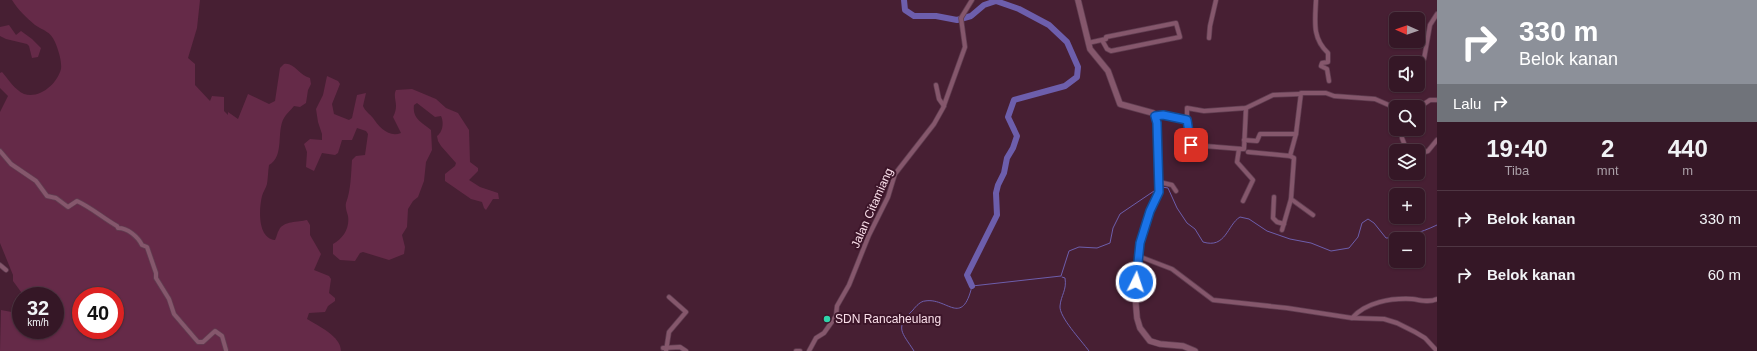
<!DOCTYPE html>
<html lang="id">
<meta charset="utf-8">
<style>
:root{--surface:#351726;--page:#402432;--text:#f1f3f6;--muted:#aa9fa7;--line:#4f3643}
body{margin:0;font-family:Helvetica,sans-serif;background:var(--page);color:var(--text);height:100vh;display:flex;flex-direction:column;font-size:15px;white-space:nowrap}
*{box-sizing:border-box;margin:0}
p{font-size:13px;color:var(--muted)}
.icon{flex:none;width:22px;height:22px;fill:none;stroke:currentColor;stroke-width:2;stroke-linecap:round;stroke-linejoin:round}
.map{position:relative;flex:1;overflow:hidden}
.drawer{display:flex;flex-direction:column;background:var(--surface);width:320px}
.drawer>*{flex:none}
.hud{background:#8c9099;color:#fff;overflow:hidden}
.needle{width:26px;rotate:272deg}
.buttons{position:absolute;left:1389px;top:12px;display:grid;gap:8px}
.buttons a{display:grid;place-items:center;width:36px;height:36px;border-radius:6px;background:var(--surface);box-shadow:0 1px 3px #0004,0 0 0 1px var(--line);font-size:20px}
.speed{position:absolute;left:12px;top:287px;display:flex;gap:8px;font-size:20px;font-weight:700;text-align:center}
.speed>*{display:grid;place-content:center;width:52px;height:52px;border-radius:50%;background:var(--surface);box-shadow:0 1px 3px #0004,0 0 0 1px var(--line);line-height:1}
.speed small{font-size:10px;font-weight:400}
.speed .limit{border:6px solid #d22;background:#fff;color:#111}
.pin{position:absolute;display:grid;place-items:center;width:34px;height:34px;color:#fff;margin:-17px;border-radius:8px;box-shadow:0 2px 6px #0006}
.me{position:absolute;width:44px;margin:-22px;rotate:4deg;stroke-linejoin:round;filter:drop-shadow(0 0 3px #0008)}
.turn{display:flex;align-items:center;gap:14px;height:84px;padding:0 16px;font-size:18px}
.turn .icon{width:52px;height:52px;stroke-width:2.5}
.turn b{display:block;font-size:28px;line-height:34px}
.then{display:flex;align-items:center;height:38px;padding:0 16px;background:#0003;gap:8px;font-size:15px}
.eta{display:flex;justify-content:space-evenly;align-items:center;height:68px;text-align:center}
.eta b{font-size:24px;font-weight:700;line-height:28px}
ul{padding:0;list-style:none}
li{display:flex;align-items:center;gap:12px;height:56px;padding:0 16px;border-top:1px solid var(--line)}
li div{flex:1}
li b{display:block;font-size:15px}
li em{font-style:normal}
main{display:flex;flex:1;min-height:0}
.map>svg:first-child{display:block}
.green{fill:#652a48;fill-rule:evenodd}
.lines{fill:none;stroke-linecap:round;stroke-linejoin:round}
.stream{stroke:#6d5eac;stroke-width:1}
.river{stroke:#6d5eac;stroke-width:6}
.street-casing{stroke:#613e51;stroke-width:5.5}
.secondary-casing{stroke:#613e51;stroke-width:7}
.street{stroke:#85576c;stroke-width:4}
.secondary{stroke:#85576c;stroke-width:5.5}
.route-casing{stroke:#114b97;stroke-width:10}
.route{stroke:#1a73e8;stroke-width:7}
.poi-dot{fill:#2fd4aa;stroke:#3c1529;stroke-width:1.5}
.labels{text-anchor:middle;stroke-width:4;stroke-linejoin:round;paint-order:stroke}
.street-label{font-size:12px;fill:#fadfea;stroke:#3c1529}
.poi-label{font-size:12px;fill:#fadfea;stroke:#3c1529;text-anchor:start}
</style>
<main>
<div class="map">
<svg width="1437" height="351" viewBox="0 0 1437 351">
<rect width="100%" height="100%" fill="#471f33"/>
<g class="green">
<path d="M12 0H200L197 28 188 58 195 64V85L210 101 212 96 224 97V111L228 115V112L238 119 248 94 269 104 275 101 280 68 284 64C294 62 300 76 310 78L311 84 308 90 306 103 300 107 294 106C291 110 286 114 284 118 276 131 285 156 269 165 268 171 268 178 267 184 266 188 263 192 262 196 259 208 257 238 275 240 277 236 277 233 279 230 283 221 298 222 307 220L310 225V235L321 254 314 270 329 276 331 279 329 293 335 298V301L328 306 325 312 309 313 307 319C318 326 341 336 341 351H0L1 310 17 313 18 319 21 322V330H55V296H24L13 281V275L0 243V112L8 96 0 88V73L2 72C8 79 15 90 24 94 40 99 57 84 61 69 62 61 58 49 55 42 50 31 44 31 35 25 26 17 18 10 12 0ZM81 296H115V330H81Z"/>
<path d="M9 25 16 35 21 31 32 39 41 48 38 57 32 58 29 46 27 44 6 39 0 36V27Z"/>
<path d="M327 76 338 81 340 84 332 104 334 114 349 120 352 118 357 95 366 93 363 106 364 108C367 113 370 114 373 118 379 127 389 138 401 133L393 117C400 104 392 98 396 90L412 89 436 99 446 108 458 113 469 130 470 162 478 168V171L469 180 480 187 498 193 499 199H493L486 210 484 208 482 202 471 199 445 181V174L455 166 456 163 441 146 438 141 437 136C443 132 444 122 441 116L435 117 417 103 414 105C412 119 422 122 431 130L432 150 426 162 424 181 418 197 413 201 408 209 407 227 402 235 405 247 404 254 389 260 363 252 360 253 355 261 340 260 333 254V244C343 239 350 228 348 216 347 212 345 207 346 203 351 190 351 174 352 160L356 156 365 155 368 134 366 131 357 128 352 140H342L338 153 335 155 322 153 314 171 306 167 307 152 304 144 310 139 322 140V134L318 122 316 109 323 95Z"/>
</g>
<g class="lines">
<g class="stream">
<path d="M1162 187 1168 188 1177 208 1187 223 1195 229 1203 242C1226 249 1227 225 1240 217L1249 219 1267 231 1290 239 1311 243 1331 251 1349 248 1358 237 1362 223 1368 219 1374 223 1386 238C1404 238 1420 233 1437 225"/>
<path d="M1062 277 1065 278C1067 290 1061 295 1060 306 1059 317 1081 340 1089 351"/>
<path d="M914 351C902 332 894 328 913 310 916 306 921 301 925 301 947 297 962 328 972 286L1061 276 1069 251 1079 247 1097 248 1110 243 1113 228 1120 214 1157 189"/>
</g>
<path class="river" d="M904 0 905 10 914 16H936L957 20 971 16 984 5 996 1 1019 9 1049 25 1067 42 1078 67 1077 77 1065 86 1014 100 1008 117 1017 136 1013 148 1007 158 1004 173 998 185 996 193 997 215 967 275 972 286"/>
<g class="street-casing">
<g id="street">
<path d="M1316 0C1315 22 1312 38 1328 53V62L1322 63 1321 66 1327 69 1329 81"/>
<path d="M1209 38 1210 26 1216 0"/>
<path d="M1088 43 1106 39V37L1176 23 1180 37 1111 51 1107 49 1102 40"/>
<path d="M1424 59 1430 25 1437 14"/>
<path d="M936 85 939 99 944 106"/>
<path d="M1418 108 1430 100H1436"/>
<path d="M1155 116 1163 115 1187 120 1190 144 1192 145 1242 149H1244L1246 108"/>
<path d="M1187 120V108L1204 111 1246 108 1273 95 1300 94"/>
<path d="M1401 129 1402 138 1407 151"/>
<path d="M1244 140 1257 141 1260 134H1296L1301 93H1326L1334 96 1375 99 1391 106 1398 107"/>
<path d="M1239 149 1237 162 1253 180 1243 201"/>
<path d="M0 151 11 164 36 181 47 196 56 198 68 207 77 201C92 208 103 218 117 226L118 228C128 228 138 237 142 245L147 247 156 273V278L169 299 174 314 198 342H203L215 331 222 336 226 350"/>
<path d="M1248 152 1290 156 1296 134"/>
<path d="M1418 154 1428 151 1437 140"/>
<path d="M1290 156 1294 158 1291 199 1313 215"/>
<path d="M1159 182 1172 185 1176 191"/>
<path d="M1274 197 1273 218 1277 222 1284 224"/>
<path d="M1282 230 1291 199"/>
<path d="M1138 256 1172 269 1213 300 1287 308 1352 318 1384 319 1397 323 1415 332 1425 338 1437 351"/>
<path d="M0 265 6 270"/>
<path d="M1352 318C1366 302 1391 298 1412 299 1421 300 1429 303 1437 299"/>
<path d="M663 348 680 347 686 351"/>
<path d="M666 351 669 332 686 312 669 297"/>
<path d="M796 351H800"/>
<path d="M809 351 816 338 824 333 836 316 837 306 849 285 869 235 888 197 895 174 934 124 943 108 965 47 961 18 972 0"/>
</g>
</g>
<g class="secondary-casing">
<path id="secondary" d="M1078 0 1090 49 1108 71 1120 104 1153 113 1157 123 1159 191 1150 211 1140 243 1135 294 1137 318 1140 328 1150 341 1160 344 1183 346 1195 351"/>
</g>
<use href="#street" class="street"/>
<use href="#secondary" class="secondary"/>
</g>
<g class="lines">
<g class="route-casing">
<path id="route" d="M1136 282 1140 243 1150 211 1159 192 1157 123 1155 116 1163 115 1187 120 1191 145"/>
</g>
<use href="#route" class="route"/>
</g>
<circle class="poi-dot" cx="827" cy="319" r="4"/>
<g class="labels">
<g class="street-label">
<text transform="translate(872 208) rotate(-66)" y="4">Jalan Citamiang</text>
</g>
<g class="poi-label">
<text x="835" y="323">SDN Rancaheulang</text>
</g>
</g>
</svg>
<div class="buttons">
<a><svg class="needle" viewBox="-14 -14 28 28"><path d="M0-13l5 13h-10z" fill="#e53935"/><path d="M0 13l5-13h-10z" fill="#aa9fa7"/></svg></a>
<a><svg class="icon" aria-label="sound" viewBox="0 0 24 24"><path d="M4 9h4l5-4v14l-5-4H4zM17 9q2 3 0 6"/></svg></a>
<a><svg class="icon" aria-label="search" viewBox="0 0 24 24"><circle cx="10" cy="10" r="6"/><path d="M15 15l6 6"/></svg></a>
<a><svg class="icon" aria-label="layers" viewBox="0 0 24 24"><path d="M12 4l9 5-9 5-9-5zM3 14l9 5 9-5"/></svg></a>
<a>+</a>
<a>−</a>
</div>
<div class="speed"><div>32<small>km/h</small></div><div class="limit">40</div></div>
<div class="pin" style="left:1191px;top:145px;background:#d93025"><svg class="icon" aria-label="arrive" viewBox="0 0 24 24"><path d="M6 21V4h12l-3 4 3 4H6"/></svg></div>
<svg class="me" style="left:1136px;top:282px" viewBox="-20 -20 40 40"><circle r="17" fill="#1a73e8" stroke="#fff" stroke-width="3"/><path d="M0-11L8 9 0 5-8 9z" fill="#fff"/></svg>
</div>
<section class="drawer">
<div class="hud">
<div class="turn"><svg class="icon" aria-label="right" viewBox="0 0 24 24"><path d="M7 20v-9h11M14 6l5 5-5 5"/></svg><div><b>330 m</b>Belok kanan</div></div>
<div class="then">Lalu<svg class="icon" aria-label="right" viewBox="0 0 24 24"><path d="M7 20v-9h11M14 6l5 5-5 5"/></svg></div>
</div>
<div class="eta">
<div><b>19:40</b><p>Tiba</p></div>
<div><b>2</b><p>mnt</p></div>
<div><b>440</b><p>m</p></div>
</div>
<ul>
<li><svg class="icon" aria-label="right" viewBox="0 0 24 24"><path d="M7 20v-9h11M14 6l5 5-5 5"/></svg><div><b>Belok kanan</b></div><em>330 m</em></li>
<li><svg class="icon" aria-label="right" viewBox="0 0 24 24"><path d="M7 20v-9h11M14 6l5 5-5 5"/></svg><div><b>Belok kanan</b></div><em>60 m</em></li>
</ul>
</section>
</main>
